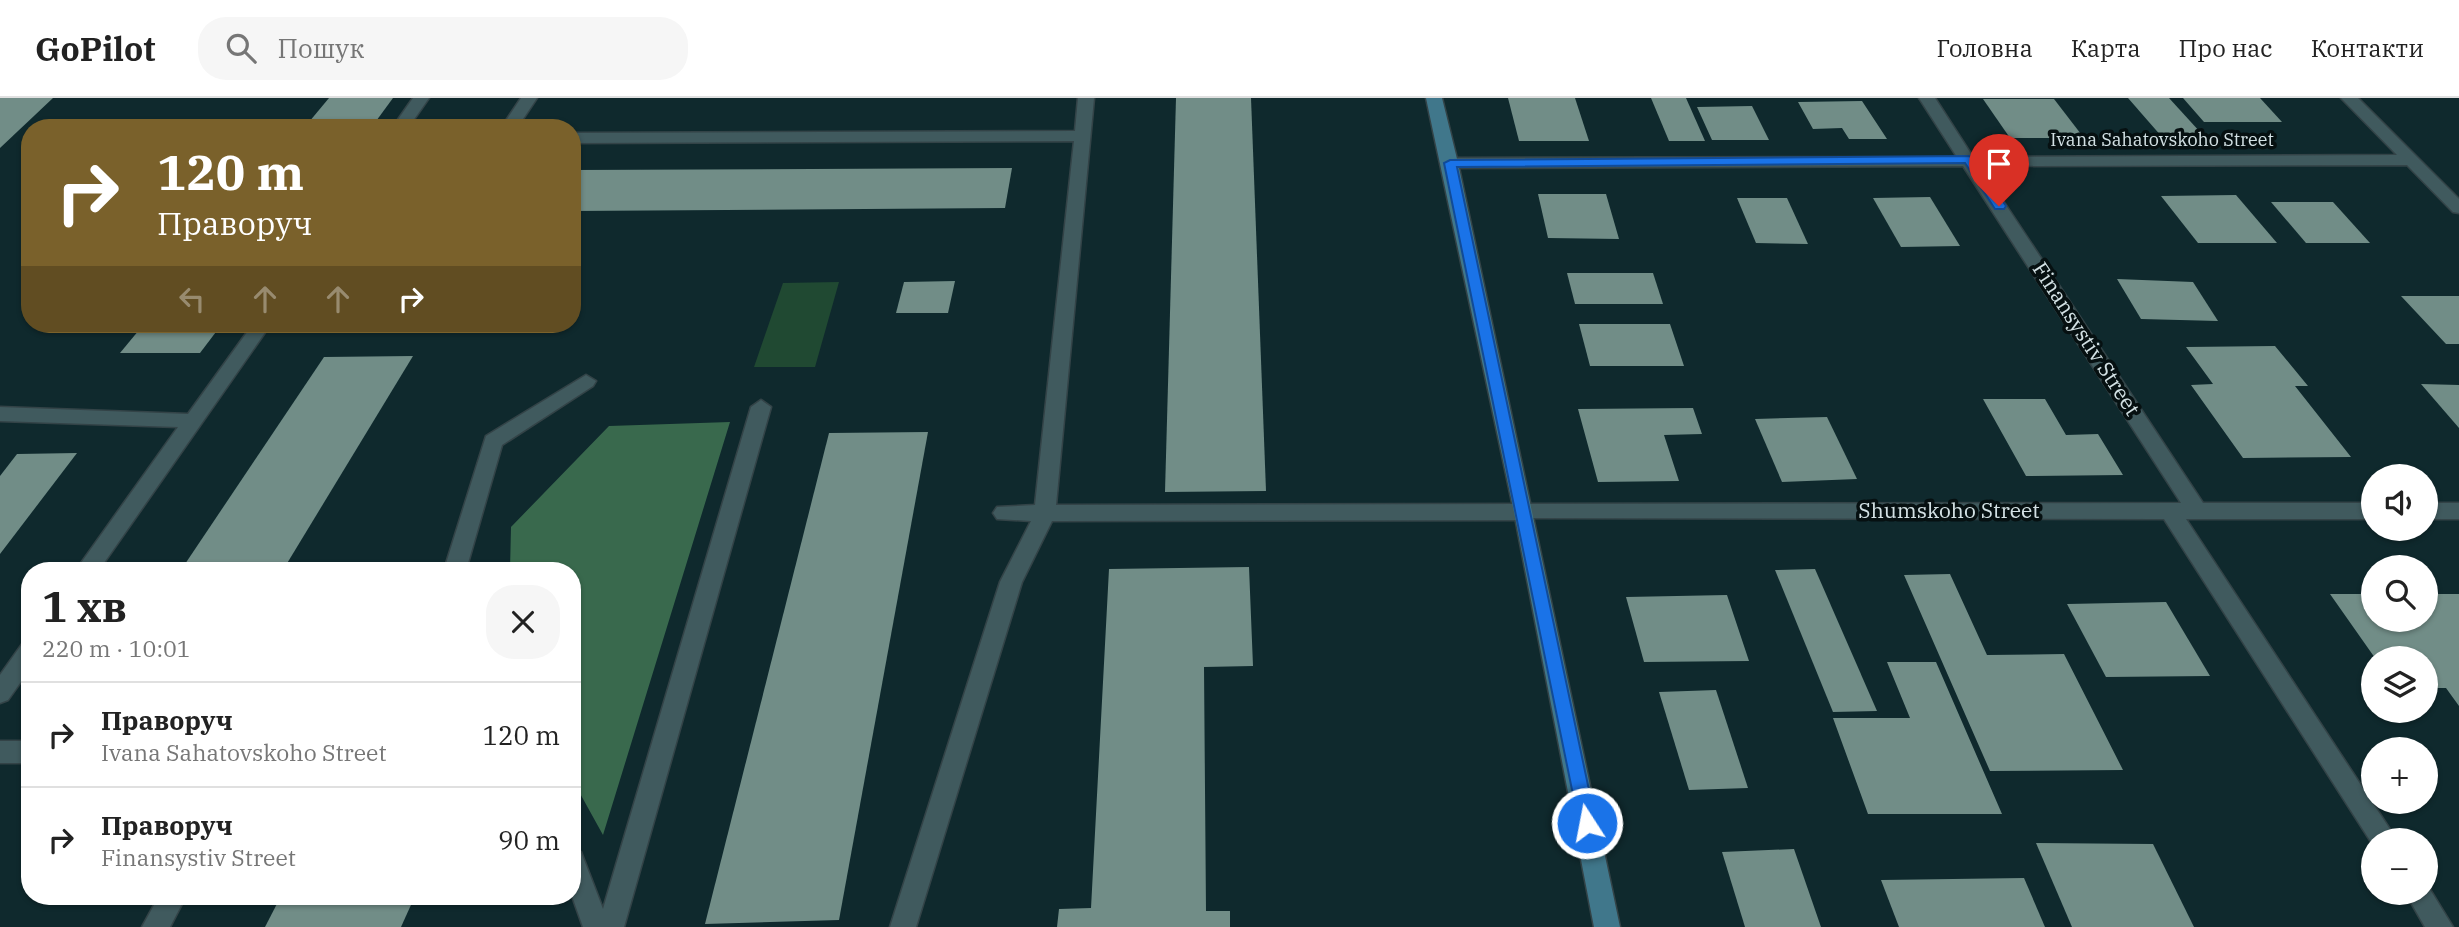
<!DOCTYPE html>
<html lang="uk">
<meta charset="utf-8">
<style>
:root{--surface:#fff;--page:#f6f6f6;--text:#222;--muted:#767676;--line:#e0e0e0}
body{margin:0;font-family:"IBM Plex Serif",serif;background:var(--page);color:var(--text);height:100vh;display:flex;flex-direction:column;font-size:26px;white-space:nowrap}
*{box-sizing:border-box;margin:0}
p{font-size:23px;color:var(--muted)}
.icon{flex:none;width:38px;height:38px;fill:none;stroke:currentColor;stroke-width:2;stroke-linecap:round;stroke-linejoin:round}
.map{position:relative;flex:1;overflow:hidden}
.panel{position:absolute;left:21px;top:464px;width:560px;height:343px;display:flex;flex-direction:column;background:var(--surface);border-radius:28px;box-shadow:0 2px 5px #0004}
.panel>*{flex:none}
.guide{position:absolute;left:21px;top:21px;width:560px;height:214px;border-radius:28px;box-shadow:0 2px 5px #0004;background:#7a612b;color:#fff;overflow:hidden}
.buttons{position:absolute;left:2361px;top:366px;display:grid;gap:14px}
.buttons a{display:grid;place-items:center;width:77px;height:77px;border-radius:50%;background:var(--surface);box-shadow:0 2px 5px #0004;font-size:35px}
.pin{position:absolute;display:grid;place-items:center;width:60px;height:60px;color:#fff;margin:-72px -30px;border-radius:50% 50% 50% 0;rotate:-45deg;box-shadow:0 0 7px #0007}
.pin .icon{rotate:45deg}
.me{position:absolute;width:77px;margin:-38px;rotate:349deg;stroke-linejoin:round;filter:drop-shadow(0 0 5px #0008)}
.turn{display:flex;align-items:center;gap:24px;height:147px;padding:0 21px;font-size:32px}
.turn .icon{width:91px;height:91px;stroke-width:2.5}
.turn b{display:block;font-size:49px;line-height:60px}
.lanes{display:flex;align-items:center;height:66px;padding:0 21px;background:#0003;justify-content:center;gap:35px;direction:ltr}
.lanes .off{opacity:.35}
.round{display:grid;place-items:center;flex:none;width:74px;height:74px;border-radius:28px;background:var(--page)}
.head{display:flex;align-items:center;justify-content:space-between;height:119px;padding:0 21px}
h1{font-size:42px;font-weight:700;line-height:52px}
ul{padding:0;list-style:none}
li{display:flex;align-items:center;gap:21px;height:105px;padding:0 21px;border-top:2px solid var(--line)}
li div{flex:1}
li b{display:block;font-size:26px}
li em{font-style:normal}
header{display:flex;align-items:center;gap:42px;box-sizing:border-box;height:98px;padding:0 35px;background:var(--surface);border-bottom:2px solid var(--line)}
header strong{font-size:33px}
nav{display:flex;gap:38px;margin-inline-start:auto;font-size:24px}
.search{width:490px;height:63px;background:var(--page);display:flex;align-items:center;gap:18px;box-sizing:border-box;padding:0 24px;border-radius:28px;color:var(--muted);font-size:26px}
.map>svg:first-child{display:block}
.green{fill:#204932}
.forest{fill:#39694d}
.building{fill:#718d87}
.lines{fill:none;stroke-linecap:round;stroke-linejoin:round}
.lane-casing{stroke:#334347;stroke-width:3}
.street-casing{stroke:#334347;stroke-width:3}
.secondary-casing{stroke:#334347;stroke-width:3}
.lane{fill:#405a5e;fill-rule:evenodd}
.street{fill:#405a5e;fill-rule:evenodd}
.secondary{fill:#40778b;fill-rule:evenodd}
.route{fill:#1a73e8;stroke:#114b97;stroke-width:2}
.labels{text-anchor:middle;stroke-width:7;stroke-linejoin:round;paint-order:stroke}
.far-street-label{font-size:18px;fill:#d3e1e4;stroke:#061011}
.street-label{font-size:21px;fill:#d3e1e4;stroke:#061011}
</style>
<header>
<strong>GoPilot</strong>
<div class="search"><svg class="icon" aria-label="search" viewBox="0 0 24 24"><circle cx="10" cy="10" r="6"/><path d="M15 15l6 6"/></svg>Пошук</div>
<nav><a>Головна</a><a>Карта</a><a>Про нас</a><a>Контакти</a></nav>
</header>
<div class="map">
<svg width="2459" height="829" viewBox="0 0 2459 829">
<rect width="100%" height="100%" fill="#0f292d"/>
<path class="green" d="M839 184 815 269H754L783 185Z"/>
<path class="forest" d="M730 324 603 737 572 681V472H510L511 429 609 328Z"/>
<g class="building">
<path d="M0 0H53L0 50Z"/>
<path d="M329 0H393L371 30H304Z"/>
<path d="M1176 0H1251L1266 393 1165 394Z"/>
<path d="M1508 0H1575L1589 43H1519Z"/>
<path d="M1651 0H1686L1705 43H1669Z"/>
<path d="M2128 0H2169L2211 46 2169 47Z"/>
<path d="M2183 0H2260L2282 24H2204Z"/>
<path d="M1983 1H2054L2084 40H2010Z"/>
<path d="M1862 3 1887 41H1849L1842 30 1813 31 1798 4Z"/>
<path d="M1752 8 1769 42H1712L1697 9Z"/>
<path d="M1012 70 1005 110 572 113V72Z"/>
<path d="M1538 96H1606L1619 141 1548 140Z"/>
<path d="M2236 97 2277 145H2198L2161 98Z"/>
<path d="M1930 99 1960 148 1901 149 1873 100Z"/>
<path d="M1737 100H1787L1808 146 1756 145Z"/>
<path d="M2271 104H2333L2370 145H2306Z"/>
<path d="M1567 175H1653L1663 206H1575Z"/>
<path d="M2117 181 2193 184 2218 223 2141 221Z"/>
<path d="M955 183 948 215H896L904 184Z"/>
<path d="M2401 198H2459V246H2446Z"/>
<path d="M144 226H222L200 255H120Z"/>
<path d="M1579 226H1670L1684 268H1590Z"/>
<path d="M2275 248 2308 288H2295L2351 359 2243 360 2191 287 2213 286 2186 249Z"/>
<path d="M413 258 283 472H181L324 259Z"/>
<path d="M2421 286 2459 287V330Z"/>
<path d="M1983 301H2045L2066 337 2098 336 2123 377 2026 378Z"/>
<path d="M1693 310 1702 336 1664 337 1679 383 1598 384 1578 311Z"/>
<path d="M1827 319 1857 381 1782 384 1755 321Z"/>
<path d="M928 334 839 822 705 826 829 335Z"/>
<path d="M77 355 0 456V378L17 356Z"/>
<path d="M1249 469 1253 568 1204 569 1206 813H1230V829H1057L1059 811 1091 810 1109 471Z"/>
<path d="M1815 471 1877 613 1833 614 1775 472Z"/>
<path d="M1950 476 1987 557 2064 556 2123 672 1990 673 1904 477Z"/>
<path d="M2330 496H2373V522H2426V496H2459V608L2446 590H2426V560H2375Z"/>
<path d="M1727 497 1749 563 1644 564 1626 499Z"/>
<path d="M2166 504 2210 578 2106 579 2067 506Z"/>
<path d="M1887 564H1936L2002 716H1868L1833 620H1910Z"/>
<path d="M1716 592 1748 690 1689 692 1659 594Z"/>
<path d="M2036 745 2153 746 2194 829H2072Z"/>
<path d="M1794 751 1821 829H1745L1722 754Z"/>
<path d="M2024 780 2045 829H1899L1881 782Z"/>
<path d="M281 798H415L401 829H265Z"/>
</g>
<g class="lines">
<g class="lane-casing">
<g id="lane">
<path d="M413 0H429L408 30H392Z"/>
<path d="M521 0H537L517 30H501Z"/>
<path d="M1078 0H1094L1056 407 1524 406 1531 408 1534 414 1531 420 1524 422 1052 423 1022 484 916 829H890L1000 484 1031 423 997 421 993 415 997 409 1035 407 1074 43 572 45V35L1075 33Z"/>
<path d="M253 226H271L99 472H76L178 329 0 323V309L188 316Z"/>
<path d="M586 277 596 283 593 288 502 347 466 472H444L486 338Z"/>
<path d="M761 302 771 309 624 829H583L572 798V750L581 754 603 811 751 309Z"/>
<path d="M30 544V571L8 602 0 605V577L22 546Z"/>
<rect x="0" y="643" width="30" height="22"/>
<path d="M159 798H186L170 829H142Z"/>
</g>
</g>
<g class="street-casing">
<g id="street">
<path d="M1919 0H1935L1973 59 2397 57 2341 0H2358L2459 101V115L2453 114 2407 67 1980 68 2203 405H2373V421H2186L2397 742H2373V747L2164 421 1517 420 1514 414 1517 408 1524 406 2181 405 1963 68 1450 70 1442 65 1450 60 1957 59Z"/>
<rect x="2426" y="405" width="33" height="16"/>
<path d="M2426 785 2453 829H2425L2405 794H2426Z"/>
</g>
</g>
<g class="secondary-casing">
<path id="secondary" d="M1426 0H1442L1458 65 1620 829H1594L1514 414Z"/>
</g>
<use href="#lane" class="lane"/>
<use href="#street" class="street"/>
<use href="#secondary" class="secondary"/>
</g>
<path class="route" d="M1969 58 1975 61 2006 108 2004 111H1995L1965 65 1457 69 1596 725 1593 731 1587 734 1580 731 1444 65 1450 62Z"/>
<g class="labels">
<g class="far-street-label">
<text x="2162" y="48">Ivana Sahatovskoho Street</text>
</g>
<g class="street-label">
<text transform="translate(2086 241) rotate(57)" y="7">Finansystiv Street</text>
<text x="1949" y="420">Shumskoho Street</text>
</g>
</g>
</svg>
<div class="buttons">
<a><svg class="icon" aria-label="sound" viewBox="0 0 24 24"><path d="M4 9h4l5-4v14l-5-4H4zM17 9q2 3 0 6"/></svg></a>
<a><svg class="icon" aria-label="search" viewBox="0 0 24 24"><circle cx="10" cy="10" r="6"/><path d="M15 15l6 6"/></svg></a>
<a><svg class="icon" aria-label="layers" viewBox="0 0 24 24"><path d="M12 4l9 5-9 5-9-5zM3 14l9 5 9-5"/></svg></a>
<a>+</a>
<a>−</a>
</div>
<div class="pin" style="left:1999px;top:108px;background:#d93025"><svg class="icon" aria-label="arrive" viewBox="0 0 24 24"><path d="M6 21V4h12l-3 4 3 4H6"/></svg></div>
<svg class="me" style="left:1587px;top:725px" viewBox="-20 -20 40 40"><circle r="17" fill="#1a73e8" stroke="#fff" stroke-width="3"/><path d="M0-11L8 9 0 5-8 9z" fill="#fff"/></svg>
<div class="guide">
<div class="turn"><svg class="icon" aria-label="right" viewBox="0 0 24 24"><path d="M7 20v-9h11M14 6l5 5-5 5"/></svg><div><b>120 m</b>Праворуч</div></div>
<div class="lanes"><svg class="icon off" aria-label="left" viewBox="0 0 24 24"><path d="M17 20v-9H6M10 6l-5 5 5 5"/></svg><svg class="icon off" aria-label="ahead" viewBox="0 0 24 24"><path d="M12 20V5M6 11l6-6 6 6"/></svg><svg class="icon off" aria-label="ahead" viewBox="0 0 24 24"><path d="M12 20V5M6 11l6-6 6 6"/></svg><svg class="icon" aria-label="right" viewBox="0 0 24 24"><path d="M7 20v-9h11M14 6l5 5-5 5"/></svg></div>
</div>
<section class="panel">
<div class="head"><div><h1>1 хв</h1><p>220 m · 10:01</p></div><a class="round"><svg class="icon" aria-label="close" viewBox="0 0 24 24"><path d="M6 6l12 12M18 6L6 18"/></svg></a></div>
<ul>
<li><svg class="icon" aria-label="right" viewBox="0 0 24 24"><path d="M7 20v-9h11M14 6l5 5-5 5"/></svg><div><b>Праворуч</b><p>Ivana Sahatovskoho Street</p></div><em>120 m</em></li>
<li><svg class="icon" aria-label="right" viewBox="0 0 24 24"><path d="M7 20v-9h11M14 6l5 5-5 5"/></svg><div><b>Праворуч</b><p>Finansystiv Street</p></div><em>90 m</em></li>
</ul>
</section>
</div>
